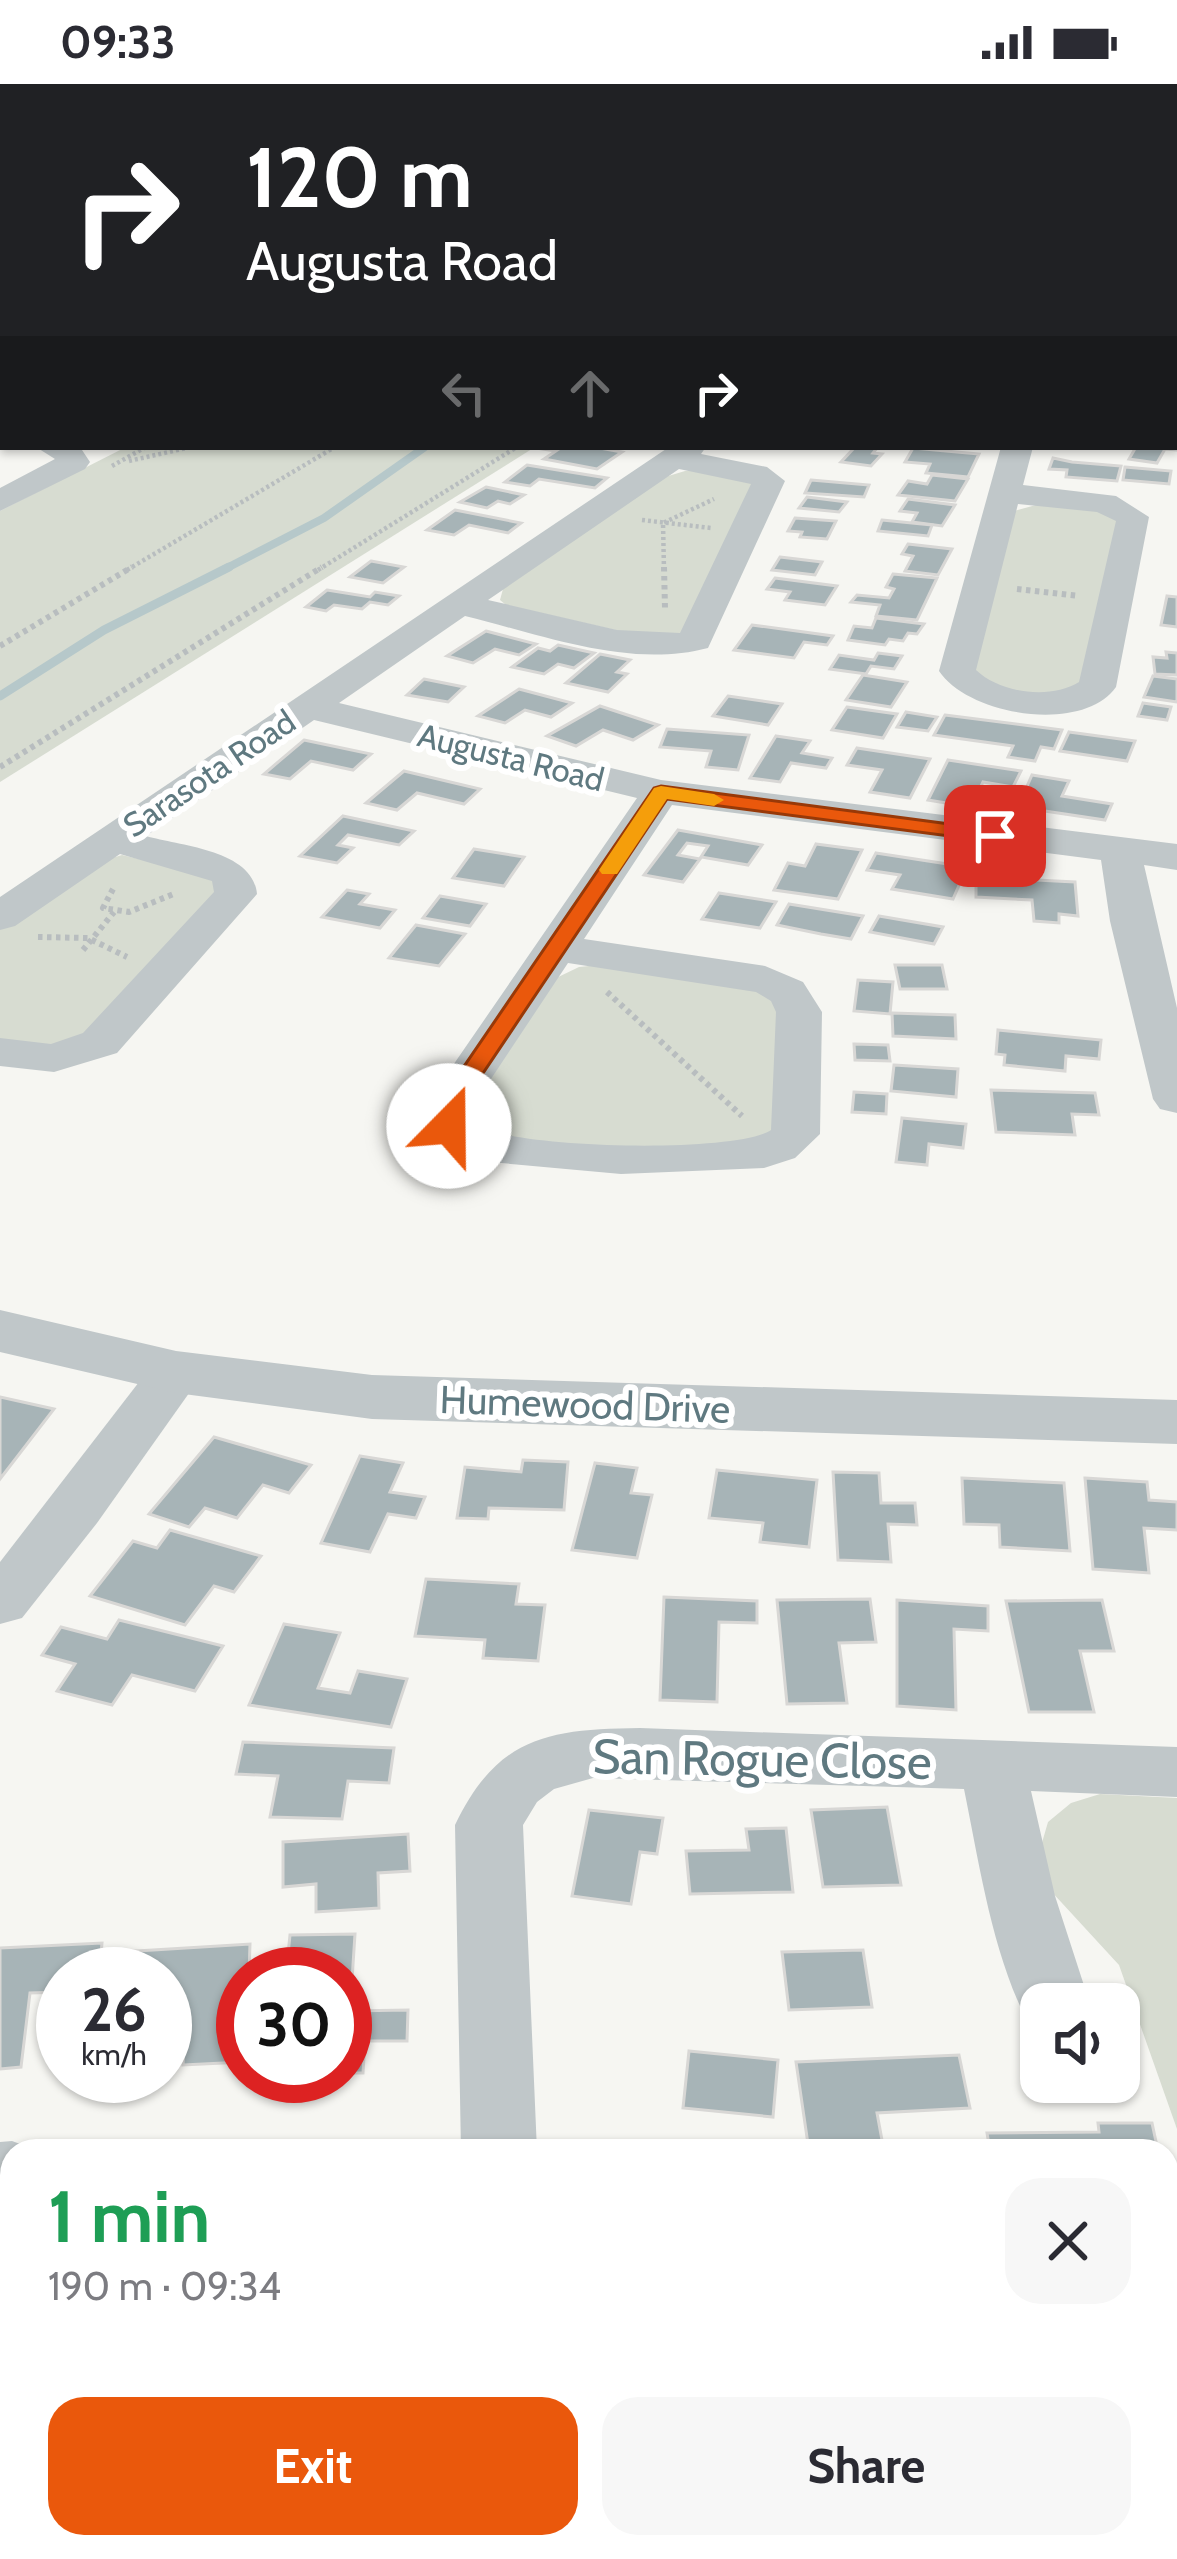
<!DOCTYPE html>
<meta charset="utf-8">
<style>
:root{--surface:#fff;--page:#f7f7f7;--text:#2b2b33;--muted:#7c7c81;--accent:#ea580c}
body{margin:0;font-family:Cabin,sans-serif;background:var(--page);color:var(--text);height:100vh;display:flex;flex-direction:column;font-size:45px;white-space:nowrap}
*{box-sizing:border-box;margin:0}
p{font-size:39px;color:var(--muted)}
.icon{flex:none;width:66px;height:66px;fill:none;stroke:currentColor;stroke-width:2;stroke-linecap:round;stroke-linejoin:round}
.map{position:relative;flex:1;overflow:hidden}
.drawer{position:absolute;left:0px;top:2055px;width:1179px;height:420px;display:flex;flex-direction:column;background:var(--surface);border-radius:36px 36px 0 0;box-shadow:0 3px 9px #0004}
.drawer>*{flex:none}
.hud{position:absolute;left:0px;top:0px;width:1179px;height:366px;box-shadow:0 3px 9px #0004;background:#202124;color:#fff;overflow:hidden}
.controls{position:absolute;left:1020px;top:1899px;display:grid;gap:24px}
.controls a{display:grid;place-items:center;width:120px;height:120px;border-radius:24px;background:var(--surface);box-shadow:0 3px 9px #0004;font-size:60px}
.speed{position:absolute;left:36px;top:1863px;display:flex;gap:24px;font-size:60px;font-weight:700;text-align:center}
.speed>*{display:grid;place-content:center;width:156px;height:156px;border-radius:50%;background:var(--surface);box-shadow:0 3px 9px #0004;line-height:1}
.speed small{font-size:30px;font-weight:400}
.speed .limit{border:18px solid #d22;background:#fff;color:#111}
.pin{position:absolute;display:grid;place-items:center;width:102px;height:102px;color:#fff;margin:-51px;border-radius:24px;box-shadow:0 6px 18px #0006}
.me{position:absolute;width:132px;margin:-66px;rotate:22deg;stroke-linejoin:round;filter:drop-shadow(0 0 9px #0008)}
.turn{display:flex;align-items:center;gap:42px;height:252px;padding:0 48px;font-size:54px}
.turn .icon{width:156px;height:156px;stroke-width:2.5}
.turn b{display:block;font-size:84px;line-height:102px}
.lanes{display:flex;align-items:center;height:114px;padding:0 48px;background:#0003;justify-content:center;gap:60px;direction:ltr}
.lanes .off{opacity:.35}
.round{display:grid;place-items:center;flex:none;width:126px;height:126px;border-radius:36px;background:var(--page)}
.head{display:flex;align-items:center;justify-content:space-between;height:204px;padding:0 48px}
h1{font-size:72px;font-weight:700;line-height:90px;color:#1e9e55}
.primary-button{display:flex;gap:24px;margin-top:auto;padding:24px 48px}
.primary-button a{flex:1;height:138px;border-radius:36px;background:var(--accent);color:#fff;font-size:48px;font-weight:700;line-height:138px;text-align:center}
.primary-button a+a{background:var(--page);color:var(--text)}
.status{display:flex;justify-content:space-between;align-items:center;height:84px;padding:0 60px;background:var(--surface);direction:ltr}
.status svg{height:33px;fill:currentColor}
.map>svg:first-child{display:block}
.green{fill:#d7dcd1}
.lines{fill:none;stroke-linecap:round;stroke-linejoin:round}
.stream-far1{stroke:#b6c8ca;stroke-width:8}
.stream{stroke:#b6c8ca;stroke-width:9}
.building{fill:#a7b4b7;stroke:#d8d7d5;stroke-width:3}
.path-far1{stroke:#b8bdbf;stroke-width:4.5;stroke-dasharray:3 3;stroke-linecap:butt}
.path{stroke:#b8bdbf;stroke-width:6;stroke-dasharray:4.5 4.5;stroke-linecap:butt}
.service{fill:#c0c7c9;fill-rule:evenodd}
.minor{fill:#c0c7c9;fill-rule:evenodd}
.tertiary{fill:#c0c7c9;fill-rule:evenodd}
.route{fill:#ea580c;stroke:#983908;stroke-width:3}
.slow{fill:#f59e0b}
.labels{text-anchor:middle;stroke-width:12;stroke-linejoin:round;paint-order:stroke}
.far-street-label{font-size:33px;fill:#5f7980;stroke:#fff}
.street-label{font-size:39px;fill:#5f7980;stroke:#fff}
.near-street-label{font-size:48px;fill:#5f7980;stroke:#fff}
</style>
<div class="status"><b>09:33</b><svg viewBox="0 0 49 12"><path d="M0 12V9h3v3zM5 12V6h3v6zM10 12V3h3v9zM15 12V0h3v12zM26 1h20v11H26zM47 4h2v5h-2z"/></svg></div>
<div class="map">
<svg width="1177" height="2475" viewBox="0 0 1177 2475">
<rect width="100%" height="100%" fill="#f6f6f2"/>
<g class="green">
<path d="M126 363H535L0 698V427Z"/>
<path d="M685 387H701L754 400 691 545 663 557 506 521 500 516 503 505 665 393Z"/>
<path d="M1047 418 1119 431 1083 596C1049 621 1004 610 972 587L1014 427Z"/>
<path d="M122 771 219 794 224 802 103 950 49 967 0 959V842L86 782Z"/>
<path d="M599 881 761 905 779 923 774 1050 737 1065 511 1060 471 1042 467 1026 552 896 579 883Z"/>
<path d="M1100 1710 1177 1714V2045L1119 1881 1050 1806 1039 1769 1048 1738 1071 1719Z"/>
</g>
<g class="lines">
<path class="stream-far1" d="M223 486 324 434 425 363"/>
<path class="stream" d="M0 612 104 546 229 483"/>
</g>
<g class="building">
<path d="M1176 358 1177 366 1165 365 1157 379 1129 375 1136 363H1176Z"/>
<path d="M546 363H594L622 368 597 385 544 375 556 367 543 365Z"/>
<path d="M855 363 877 364 873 369 882 370 871 382 841 378Z"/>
<path d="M913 364 979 370 968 393 926 389 930 380 905 378Z"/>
<path d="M1053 374 1072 378 1121 382 1117 397 1066 393 1067 386 1049 385Z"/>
<path d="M527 381 607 394 595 404 539 395 530 402 505 398Z"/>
<path d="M1125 383 1171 387 1169 400 1123 396Z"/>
<path d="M932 391 968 395 955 417 898 411 908 397 927 400Z"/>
<path d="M811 396 869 401 864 413 805 409Z"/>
<path d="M486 403 524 411 510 420 498 417 487 424 460 418Z"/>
<path d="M807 413 847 418 839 428 799 424Z"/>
<path d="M908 415 955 421 942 442 912 438 917 429 900 427Z"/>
<path d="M455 426 521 439 508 449 469 441 454 451 427 446Z"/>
<path d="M795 434 836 437 827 455 800 453 802 448 788 447Z"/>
<path d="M882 436 932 441 928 452 878 447Z"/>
<path d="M908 460 952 465 938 491 905 487 913 472 902 470Z"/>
<path d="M780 473 822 478 815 491 772 486Z"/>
<path d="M371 477 404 483 383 499 350 493Z"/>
<path d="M893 490 937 494 917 536 876 532 880 521 851 518 857 511 889 514 894 505 886 503Z"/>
<path d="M775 494 837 502 825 521 785 516 790 508 767 505Z"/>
<path d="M327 506 370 513 375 508 399 512 388 521 370 518 362 525 334 521 326 527 306 523Z"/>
<path d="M1167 512 1177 513V543L1161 541Z"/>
<path d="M876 534 924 540 917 550 908 549 903 557 889 555 885 561 848 556 854 542 872 544Z"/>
<path d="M752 541 833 552 827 561 804 558 794 574 734 566Z"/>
<path d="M486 547 505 552 536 560 519 571 495 565 473 579 447 572Z"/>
<path d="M558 561 594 569 574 584 558 580 544 590 512 583 538 564 550 567Z"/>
<path d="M1166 568 1177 569V591L1155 590 1153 573 1167 574Z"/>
<path d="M878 569 902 572 894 585 871 582 866 590 830 585 839 571 874 576Z"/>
<path d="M600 570 630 576 617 588 627 590 608 608 566 599Z"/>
<path d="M863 591 907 598 891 623 846 616Z"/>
<path d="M1153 592 1177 595V618L1144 613Z"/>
<path d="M424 595 464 603 448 618 407 611Z"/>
<path d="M519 605 572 619 551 633 525 626 505 639 478 632Z"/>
<path d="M728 612 782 620 768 641 713 632Z"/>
<path d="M1143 619 1171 623 1167 636 1138 632Z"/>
<path d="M600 622 658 641 633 656 603 646 576 662 547 652Z"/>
<path d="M847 623 897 630 883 654 832 646Z"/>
<path d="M906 628 937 633 928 647 897 643Z"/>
<path d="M945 631 1062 646 1054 665 1041 663 1035 677 1008 673 1013 662 934 651Z"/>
<path d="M667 645 749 651 738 686 706 683 711 667 660 663Z"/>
<path d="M1069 648 1135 657 1127 677 1060 667Z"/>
<path d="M776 652 810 657 802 669 832 674 826 684 791 679 780 698 750 694Z"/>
<path d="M304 656 371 670 353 686 311 677 290 695 264 690Z"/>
<path d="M857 664 930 675 910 714 870 708 882 686 847 681Z"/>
<path d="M948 676 1021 687 1013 703 983 698 971 723 928 716Z"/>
<path d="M404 687 480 705 464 720 417 709 397 726 366 719Z"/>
<path d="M1032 691 1069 697 1062 712 1112 720 1105 736 1018 723Z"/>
<path d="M343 732 414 747 399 761 348 751 338 761 353 764 337 779 300 772Z"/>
<path d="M678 746 762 761 748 781 701 773 708 762 687 759 678 771 700 775 683 798 644 791Z"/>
<path d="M816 760 862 766 838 815 774 806 788 779 805 782Z"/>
<path d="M474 765 524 773 504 802 453 794Z"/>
<path d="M876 769 967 783 953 815 892 805 900 791 867 786Z"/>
<path d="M976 793 1075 798 1078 832 1059 830V839L1034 837 1032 816 976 813Z"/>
<path d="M347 806 369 810 360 820 395 826 380 844 322 833Z"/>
<path d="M719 809 776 818 760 844 702 835Z"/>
<path d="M440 812 486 820 470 842 423 834Z"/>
<path d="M789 820 863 832 851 855 821 850 777 841Z"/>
<path d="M879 832 943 843 934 860 870 848Z"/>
<path d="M416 841 465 850 439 882 389 874Z"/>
<path d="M895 881H942L947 905H900Z"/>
<path d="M858 896 893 898 890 930 854 927Z"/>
<path d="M892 929 955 931 956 955 893 952Z"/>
<path d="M998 946 1101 956 1099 975 1066 972 1065 987 1004 981 1005 971 996 970Z"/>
<path d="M854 960 888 961 890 977 855 976Z"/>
<path d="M894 981 958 985 956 1013 891 1007Z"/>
<path d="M991 1006 1095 1009 1099 1031 1072 1030 1075 1051 996 1048Z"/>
<path d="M854 1008 887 1010 886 1030 852 1028Z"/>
<path d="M902 1034 966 1040 963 1064 929 1060 927 1081 896 1078Z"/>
<path d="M0 1313 54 1325 0 1395Z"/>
<path d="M214 1353 311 1381 289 1409 263 1401 237 1434 205 1424 189 1443 149 1430Z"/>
<path d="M360 1372 403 1379 390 1408 425 1413 416 1434 388 1430 370 1468 321 1459Z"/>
<path d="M523 1376 568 1378 564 1426 489 1424 488 1435 457 1434 465 1383 521 1388Z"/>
<path d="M595 1379 637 1384 631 1409 652 1411 637 1474 572 1466Z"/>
<path d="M717 1386 817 1396 809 1463 760 1458 763 1439 709 1434Z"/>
<path d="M833 1388 879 1389 881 1419H915L917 1441 888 1440 891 1478 838 1476Z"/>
<path d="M962 1394 1064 1399 1070 1467 1000 1463 999 1441 964 1440Z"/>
<path d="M1085 1394 1147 1398 1149 1416 1177 1418V1446L1144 1444 1149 1489 1093 1485Z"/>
<path d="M170 1446 261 1472 234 1508 214 1502 185 1541 90 1512 133 1457 157 1464Z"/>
<path d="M426 1495 519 1500 516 1520 545 1521 538 1577 483 1574 485 1556 415 1552Z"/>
<path d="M664 1513 757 1517V1539L719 1538 717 1618 660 1616Z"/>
<path d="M870 1515 876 1558 839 1559 847 1619 787 1620 777 1516Z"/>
<path d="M897 1516 988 1522V1547L954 1545 956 1626 897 1622Z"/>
<path d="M1102 1516 1114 1567H1080L1094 1628H1029L1006 1517Z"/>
<path d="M119 1536 223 1562 195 1607 132 1591 112 1621 57 1607 75 1580 42 1571 61 1543 107 1555Z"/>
<path d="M284 1540 340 1549 318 1604 350 1609 358 1587 407 1595 391 1643 249 1621Z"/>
<path d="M243 1658 394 1664 389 1699 348 1697 342 1735 270 1733 278 1692 236 1690Z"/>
<path d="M887 1723 901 1801 823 1803 811 1726Z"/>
<path d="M589 1726 663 1734 657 1770 640 1768 631 1820 572 1812Z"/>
<path d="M786 1744 793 1808 690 1810 686 1767 749 1766 746 1745Z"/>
<path d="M408 1750 410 1787 378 1789 379 1824 316 1828V1800L283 1803V1758Z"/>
<path d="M355 1850 350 1927 408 1926 407 1957H365L363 1989H345V1890H286L290 1851Z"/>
<path d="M102 1859 99 1890H63V1908L30 1909 21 1983 0 1985V1864Z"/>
<path d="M250 1860 249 1890H243V1978L183 1981 186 1921 165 1922V1890H119L121 1868Z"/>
<path d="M863 1866 872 1923 789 1926 782 1868Z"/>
<path d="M689 1967 778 1976 773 2033 683 2024Z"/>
<path d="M959 1971 970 2024 877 2029 884 2067H809L796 1978Z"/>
<path d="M1098 2039H1152L1158 2067H990L987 2049 1099 2048Z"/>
<path d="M1167 2185 1177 2216V2282L1167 2283Z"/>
<path d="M0 2378H12V2463L121 2464 0 2468Z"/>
</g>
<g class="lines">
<g class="path-far1">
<path d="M129 377 191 363"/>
<path d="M112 382 146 363"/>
<path d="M642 436 711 444"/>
<path d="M127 486 335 363"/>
<path d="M318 486 517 363"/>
<path d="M664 486 663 439 714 415"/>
</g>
<g class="path">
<path d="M664 483 665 524"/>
<path d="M1017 505 1079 512"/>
<path d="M0 562 132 483"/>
<path d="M0 683 322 483"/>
<path d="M113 805 103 824 129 828 176 809"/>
<path d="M38 853 88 854 127 873"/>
<path d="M83 866 114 828"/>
<path d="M607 908 742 1032"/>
</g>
<rect class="service" x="1176" y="160" width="1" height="8"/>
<g class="minor">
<path d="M644 0H705L707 3H646Z"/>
<path d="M847 0H870L845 3Z"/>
<path d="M1047 0H1069L1045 3Z"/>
<path d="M0 7 3 8V22L0 21Z"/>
<path d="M1176 18 1177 19V33L1176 32Z"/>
<path d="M0 91H3L0 106Z"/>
<rect x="1176" y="138" width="1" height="16"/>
<rect x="0" y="153" width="3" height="16"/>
<path d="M0 214 3 215V231L0 230Z"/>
<rect x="1176" y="328" width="1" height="18"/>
<path d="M0 342 3 343V361H0Z"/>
<path d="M36 363H80L90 378 85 385 0 427V404L55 375Z"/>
<path d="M669 363H706L701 370 767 383 785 397 708 564C629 585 543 551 465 532L339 619 661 696 1177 760V786L1144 781 1177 924V1029L1160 1025 1153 1015 1110 837 1101 776 672 721 584 855 765 882 803 898 822 928 820 1050 795 1074 764 1084 621 1090 479 1077 445 1065 425 1042 427 1019 637 714 314 636 146 752C181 762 253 766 257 810L117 969 54 988 0 982V954L51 960 83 949 214 808 212 797 120 770 15 842 0 846V813ZM679 385 751 400 680 549 617 546 488 516ZM568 879 756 908 771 917 776 928 771 1046C737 1070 512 1065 476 1041L475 1019Z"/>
<path d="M1001 363H1033L1023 401 1116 412 1149 433 1116 603C1083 650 969 632 939 587ZM1018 420 1097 428 1116 437 1079 598C1050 616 1000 609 976 586Z"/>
<path d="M176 1271 196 1276 204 1288 97 1439 22 1534 0 1540V1478L156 1276Z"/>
<path d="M640 1644 1177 1663V1713L1031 1707 1055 1812 1090 1920H1041V1945L1029 1941C992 1869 980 1783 964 1705L593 1694 554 1705 537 1718 523 1741 537 2067H461L455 1741C497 1653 548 1645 640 1644Z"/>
<path d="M12 2057 39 2067H12V2123L0 2124V2058Z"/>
<path d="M0 2276H12V2352L0 2354Z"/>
<path d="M1167 2384H1177V2466L1159 2463H1167Z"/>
<rect x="140" y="2463" width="86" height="12"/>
<path d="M468 2463H555L550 2475H463Z"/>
</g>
<path class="tertiary" d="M0 1226 176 1267 372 1291 1177 1316V1360L372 1335 176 1309 0 1268Z"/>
</g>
<path class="route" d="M661 702 995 746 1006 752 995 758 667 715 463 1019 458 1047H441L439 1019 654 704Z"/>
<path class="slow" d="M661 702 714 710 724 716 714 722 667 715 617 790H602L599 786 654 704Z"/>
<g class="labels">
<g class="far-street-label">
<text transform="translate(511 673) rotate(14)" y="12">Augusta Road</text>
<text transform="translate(209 689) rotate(-34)" y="12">Sarasota Road</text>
</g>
<g class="street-label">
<text transform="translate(585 1320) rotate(2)" y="14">Humewood Drive</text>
</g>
<g class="near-street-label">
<text transform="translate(762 1675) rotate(1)" y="17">San Rogue Close</text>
</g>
</g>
</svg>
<div class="controls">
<a><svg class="icon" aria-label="sound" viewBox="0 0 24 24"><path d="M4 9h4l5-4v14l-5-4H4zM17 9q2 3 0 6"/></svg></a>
</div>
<div class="speed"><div>26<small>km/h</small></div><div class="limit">30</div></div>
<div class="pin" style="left:995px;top:752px;background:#d93025"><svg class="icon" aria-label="arrive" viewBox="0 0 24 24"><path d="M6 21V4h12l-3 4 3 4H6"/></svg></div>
<svg class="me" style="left:449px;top:1042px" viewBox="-20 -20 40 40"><circle r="19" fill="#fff"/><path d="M0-13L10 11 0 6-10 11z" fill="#ea580c"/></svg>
<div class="hud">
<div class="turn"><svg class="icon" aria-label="right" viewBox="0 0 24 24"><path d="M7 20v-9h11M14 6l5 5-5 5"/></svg><div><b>120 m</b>Augusta Road</div></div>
<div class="lanes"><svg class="icon off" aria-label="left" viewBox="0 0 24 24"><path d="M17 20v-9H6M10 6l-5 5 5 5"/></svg><svg class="icon off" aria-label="ahead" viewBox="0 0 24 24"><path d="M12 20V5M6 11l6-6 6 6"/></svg><svg class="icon" aria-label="right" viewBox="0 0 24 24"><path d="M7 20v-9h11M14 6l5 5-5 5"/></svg></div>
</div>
<section class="drawer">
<div class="head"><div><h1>1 min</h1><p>190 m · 09:34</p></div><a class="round"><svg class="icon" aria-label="close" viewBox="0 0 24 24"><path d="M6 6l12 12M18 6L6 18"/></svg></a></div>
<div class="primary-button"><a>Exit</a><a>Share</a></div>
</section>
</div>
